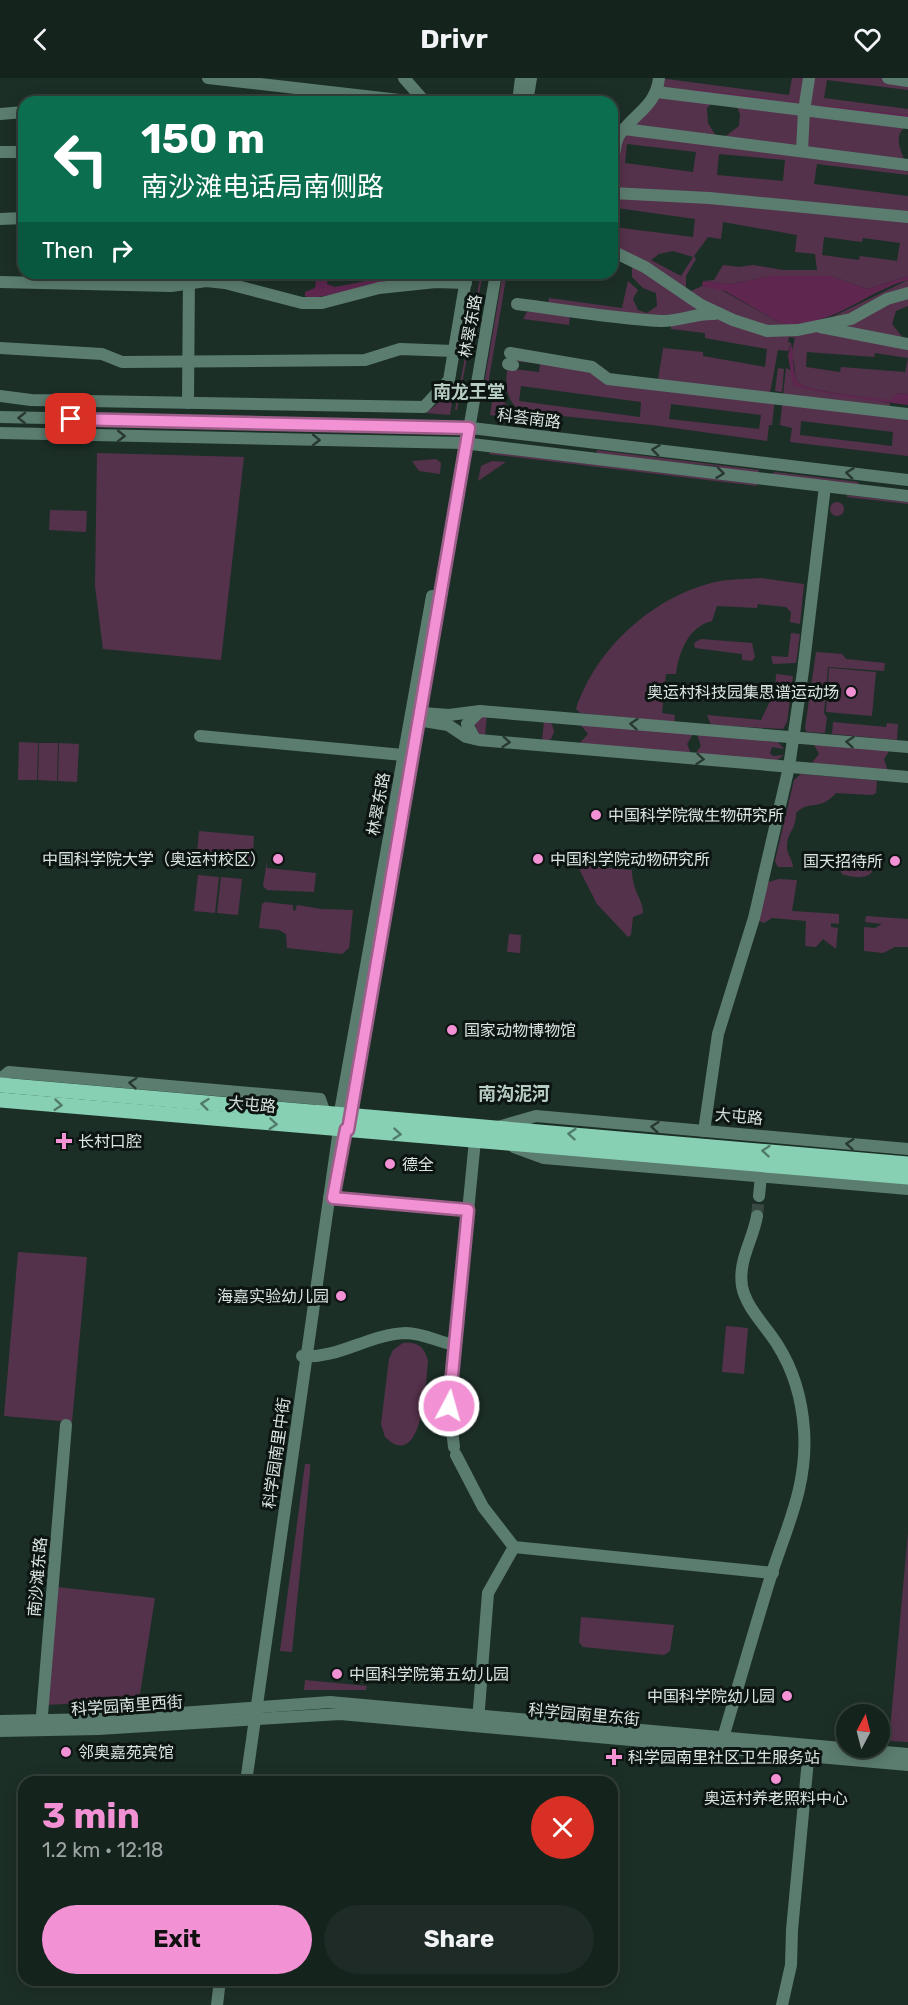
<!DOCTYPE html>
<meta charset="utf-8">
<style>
:root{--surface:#15231d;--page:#1e2b26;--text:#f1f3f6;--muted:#9da4a4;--line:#34403b;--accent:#f391d5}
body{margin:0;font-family:Rubik,"Noto Sans SC",sans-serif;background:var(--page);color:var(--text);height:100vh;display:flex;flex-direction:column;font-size:22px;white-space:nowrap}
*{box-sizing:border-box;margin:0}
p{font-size:20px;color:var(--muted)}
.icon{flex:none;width:33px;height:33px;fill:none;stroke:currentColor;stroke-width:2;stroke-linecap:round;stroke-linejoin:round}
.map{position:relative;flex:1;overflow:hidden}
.sheet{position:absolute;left:18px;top:1698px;width:600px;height:210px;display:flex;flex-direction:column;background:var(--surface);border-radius:18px;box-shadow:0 3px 15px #0003,0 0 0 2px var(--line)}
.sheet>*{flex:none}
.banner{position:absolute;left:18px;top:18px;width:600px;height:183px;border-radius:18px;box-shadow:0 3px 15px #0003,0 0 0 2px var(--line);background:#0b6e4f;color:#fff;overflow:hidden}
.needle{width:39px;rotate:7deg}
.fabs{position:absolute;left:836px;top:1626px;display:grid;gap:12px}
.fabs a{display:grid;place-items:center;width:54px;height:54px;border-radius:50%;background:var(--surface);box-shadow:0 3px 15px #0003,0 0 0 2px var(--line);font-size:30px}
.pin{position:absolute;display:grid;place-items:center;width:51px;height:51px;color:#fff;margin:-26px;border-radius:12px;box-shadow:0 3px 9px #0006}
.me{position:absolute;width:66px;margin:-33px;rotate:6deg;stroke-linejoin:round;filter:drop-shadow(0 0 4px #0008)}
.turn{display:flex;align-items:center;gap:21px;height:126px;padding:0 24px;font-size:27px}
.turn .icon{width:78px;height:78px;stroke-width:2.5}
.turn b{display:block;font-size:42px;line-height:51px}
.then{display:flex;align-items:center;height:57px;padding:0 24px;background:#0003;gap:12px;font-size:22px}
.round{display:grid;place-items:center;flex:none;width:63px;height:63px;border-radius:32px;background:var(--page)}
.summary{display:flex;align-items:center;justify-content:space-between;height:102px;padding:0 24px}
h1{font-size:36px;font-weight:700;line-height:45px;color:var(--accent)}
.primary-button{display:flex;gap:12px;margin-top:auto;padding:12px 24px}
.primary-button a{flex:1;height:69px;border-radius:36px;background:var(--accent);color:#111;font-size:24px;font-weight:700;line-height:69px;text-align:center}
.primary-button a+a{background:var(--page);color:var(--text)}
header{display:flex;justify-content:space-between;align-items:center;height:78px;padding:0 24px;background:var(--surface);font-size:27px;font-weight:700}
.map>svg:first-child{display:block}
.green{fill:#55324b;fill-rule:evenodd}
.water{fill:#5f2750}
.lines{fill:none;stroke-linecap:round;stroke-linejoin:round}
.stream{stroke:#5f2750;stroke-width:2}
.minor-tunnel{stroke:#384a43;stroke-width:12;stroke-dasharray:12 6;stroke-linecap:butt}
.minor{stroke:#5b7d6f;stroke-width:12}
.major{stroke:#88d0b4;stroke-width:15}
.oneway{stroke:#283933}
.oneway2{stroke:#517c6b}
.route-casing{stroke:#9e5e8a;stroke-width:15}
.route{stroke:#f391d5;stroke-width:10}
.poi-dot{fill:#f391d5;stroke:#0d1512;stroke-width:2}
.labels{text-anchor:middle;stroke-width:6;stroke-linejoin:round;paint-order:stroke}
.street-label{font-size:16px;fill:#dae5e0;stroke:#0d1512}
.poi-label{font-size:16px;fill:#dae5e0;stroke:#0d1512;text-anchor:start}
.neighbourhood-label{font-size:18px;font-weight:bold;fill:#b7cdc3;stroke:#0d1512}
</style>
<header><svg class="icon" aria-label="back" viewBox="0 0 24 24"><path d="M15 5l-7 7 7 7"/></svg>Drivr<svg class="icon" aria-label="heart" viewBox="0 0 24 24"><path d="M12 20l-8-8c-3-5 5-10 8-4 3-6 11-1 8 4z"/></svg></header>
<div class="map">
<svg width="908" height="1927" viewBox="0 0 908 1927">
<rect width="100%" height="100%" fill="#1c2f27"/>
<g class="green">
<path d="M659 0 789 17 792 0H888L908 3V12L827 2 824 20 908 31V47C887 60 908 80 908 97L817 86 814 106 908 118V198L867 211 831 198H770L731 206 703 203 714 202 723 187 739 189 753 187 783 192H817L815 176 795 174 797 157 723 144 721 161 708 159 694 178 696 181 686 198V210L691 213 702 208 718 210 780 245 828 241 908 202V228L896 233 892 246 908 266V316L898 315 892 323C876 320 806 314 798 304 793 297 797 285 791 277L795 260 789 259 788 264 791 265 788 273 778 272 770 315 658 302 663 270 703 274V278L765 289 767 271 705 260V255L671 251V243L570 234 569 247 523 241 527 234 547 230 549 220 622 230 628 203 638 212 633 221 638 232 647 235 657 228 656 215 643 210 632 199V187L612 173V97L618 57 651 23ZM718 20 736 27 740 36 739 48 719 63 708 45 707 30ZM627 66 696 74 693 94 625 85ZM719 76 785 82 783 103 717 97ZM617 130 695 141 693 159 614 149ZM824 159 862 164 863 160 900 165 897 183 860 178 859 182 822 177ZM673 173 693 179 681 198 651 182 659 176ZM807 274 874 279 875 275 908 280 905 294 841 289 840 294 806 289Z"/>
<path d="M481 195H483L457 332H455Z"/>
<path d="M503 195H507L485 324H481Z"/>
<path d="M510 275 602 297 775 320 772 347H769L767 363 652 347 521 334C501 318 506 298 510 275ZM514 283 540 286 539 294 513 291ZM521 308 641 324 640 339 519 323ZM671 326 761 337 759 351 669 341Z"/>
<path d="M778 290 784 291 782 314 775 313Z"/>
<path d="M786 290 792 293 793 308 890 325 889 334 908 336V378L790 364 792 350 780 347ZM801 343 893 354 892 368 800 357Z"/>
<path d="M494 311 517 340 490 337Z"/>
<path d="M454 312 450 337 426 335Z"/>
<path d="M596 372 759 392 758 397 722 392 715 388 599 378Z"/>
<path d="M490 374 757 406V408L489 376Z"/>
<path d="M97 375 244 379 221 582 103 571 95 508Z"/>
<path d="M436 381 441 385 440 396 419 393 412 383Z"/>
<path d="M492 383 506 384 478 403 481 388Z"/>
<path d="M775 394 858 404 860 409 771 396Z"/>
<path d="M847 417 908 424V426L847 419Z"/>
<circle cx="837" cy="431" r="7"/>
<path d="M50 432 87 433 86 454 49 452Z"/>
<path d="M761 500 804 506 800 546 790 544 791 534 786 529 758 526 757 530 717 528 712 543C688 549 679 574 676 596H666L662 635 675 637 674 644 580 635 576 631C596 570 653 519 715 504 730 501 746 501 761 500Z"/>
<path d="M791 555 800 556 796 585 773 586 771 578 788 579Z"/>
<path d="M701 561 752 565 755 579 752 583 742 582V576L695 570 694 565Z"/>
<path d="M816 574 842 576 846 581 885 585 884 593 828 589 824 635 827 640 825 655 807 654 805 650Z"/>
<path d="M829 590 876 594 872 638 826 634Z"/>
<path d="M776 596 793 598 787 644 783 651 711 647 707 637 761 642 775 613Z"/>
<path d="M487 636 485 658 479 656 475 647 476 641Z"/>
<path d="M544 642 552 646 554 654 551 661 542 664Z"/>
<path d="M833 644 886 649 887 645 898 646 897 662 832 656Z"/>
<path d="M580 646 693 656 687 666 691 676 579 666 588 656Z"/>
<path d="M697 656 778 664 784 671 772 669 770 675 773 678 784 677 776 683 695 676 701 668Z"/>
<path d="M19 664 38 665 37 702H18Z"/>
<path d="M39 665H58L57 703 38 702Z"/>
<path d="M59 665 79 666 77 704 58 703Z"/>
<path d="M813 665 890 672 884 681 888 693 811 686 819 676Z"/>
<path d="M801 696 872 702 877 703 876 715 872 717 836 715C819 734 810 721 796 735 796 752 788 753 787 767 786 777 793 781 793 789H778L775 783 794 702Z"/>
<path d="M199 753 254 758 252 791 196 787Z"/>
<path d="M267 783V790L316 795 314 814 267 812 263 808Z"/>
<path d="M846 784 869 787 872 794C865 802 851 799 842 796L839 790Z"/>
<path d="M577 787 632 792C632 813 643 821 643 835L633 839 631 857 628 859 597 826Z"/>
<path d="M198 797 219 799 215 835 194 833Z"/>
<path d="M221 799 242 801 238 837 217 835Z"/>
<path d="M779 801 797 802 792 833 839 836V846L831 845V849L838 850 836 871 823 861 816 869 805 868 806 843 772 840 764 845 757 842 763 814 768 804Z"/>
<path d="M265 824 293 827V832L295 833 297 827 321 831 353 832 349 870 342 876 287 870 286 856 279 852 259 850 262 826Z"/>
<path d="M866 838 908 841V869H895L883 875 864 873V849L875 850 882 846 865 844Z"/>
<path d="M509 856 521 857 520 875 507 874Z"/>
<path d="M18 1174 87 1179 72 1344 4 1338Z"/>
<path d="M726 1248 748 1250 744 1296 722 1294Z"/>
<path d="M403 1265C417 1263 425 1269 428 1283 426 1302 423 1396 385 1359L381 1346 389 1281 393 1272Z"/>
<path d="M305 1386H310V1393L292 1574 280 1573Z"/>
<path d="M908 1455V1664L889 1663Z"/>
<path d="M57 1509 155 1520 139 1622 46 1627Z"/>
<path d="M581 1539 674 1547 670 1573 664 1577 583 1569 579 1564Z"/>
<path d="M305 1602 367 1608 366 1612H304Z"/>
</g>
<g class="water">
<path d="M317 195H329L327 206 335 209 396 197 453 195V199L317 219 316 222 305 218V214L315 210Z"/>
<path d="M770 198H831L867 211 908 198V202C863 214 831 252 780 245L725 213 702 208 703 203 731 206Z"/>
<path d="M791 265C793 271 793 298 798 304 806 314 875 320 890 322L898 315 908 316V327L839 318 793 308 788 277Z"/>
</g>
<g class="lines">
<g class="stream">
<path d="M693 12 773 22"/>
<path d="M785 24H793"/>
<path d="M820 28 908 38"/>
</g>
<path class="minor-tunnel" d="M757 1138 759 1118"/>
<g class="minor">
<path d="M208 0 417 24"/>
<path d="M404 0 425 24"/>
<path d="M888 0 908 3"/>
<path d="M657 14 908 45"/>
<path d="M518 24 521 0"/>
<path d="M527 24 531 0"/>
<path d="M0 36 24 34"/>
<path d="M624 51 908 87"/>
<path d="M802 72 804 33 809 0"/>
<path d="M0 74H24"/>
<path d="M612 97C614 85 613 65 620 56 635 35 656 28 659 0"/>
<path d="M612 115 709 120 908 139"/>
<path d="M0 141 24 140"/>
<path d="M612 173 645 189 701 227 733 242 767 253 798 252 851 241 887 221 908 215"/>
<path d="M0 204 171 208 206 203 225 205 302 225H322L379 210 436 204 466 205"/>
<path d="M517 226C564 232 612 240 660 243 679 244 695 235 714 236"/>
<path d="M820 249 908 266"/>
<path d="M0 270 102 276 122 284 365 282 400 271 454 273"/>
<path d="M510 275 592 289 608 301 908 336"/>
<path d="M508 286 513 287"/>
<path d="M0 318 31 322 424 329 449 302 467 195"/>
<path d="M188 325 189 195"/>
<path d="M0 339 463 349 908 402"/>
<path d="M0 355 463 365 908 418"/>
<path d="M422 635 449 637 480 633 908 669"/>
<path d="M411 641 448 647 466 659 479 662 908 699"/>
<path d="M200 658 403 677"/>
<path d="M475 661 467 646 480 633"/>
<path d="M0 1001 9 994 320 1021 326 1038"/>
<path d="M338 1045 432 518"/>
<path d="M349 1047 496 195"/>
<path d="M498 1049 536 1038 908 1071"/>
<path d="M704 1053 718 956 754 840 789 689 803 593 825 408"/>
<path d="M514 1069 544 1080 908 1111"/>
<path d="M759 1118 761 1098"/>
<path d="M329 1120 468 1132"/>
<path d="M302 1278C339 1281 369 1256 406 1255 423 1255 438 1264 455 1267"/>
<path d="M454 1369 449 1328 475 1062"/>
<path d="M456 1377 483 1429 514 1469 488 1515 478 1643"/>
<path d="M514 1469 773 1495"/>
<path d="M0 1643 97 1641 330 1624 908 1676"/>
<path d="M41 1649 66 1347"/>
<path d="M0 1653 98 1651 340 1636 908 1687"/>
<path d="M721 1667C737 1612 753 1556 770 1501 786 1450 808 1408 804 1352 802 1322 793 1291 777 1266 766 1248 746 1230 742 1208 738 1182 753 1162 757 1138"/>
<path d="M246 1704 339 1051"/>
<path d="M217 1927 220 1902"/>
<path d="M782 1927 791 1887 792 1852 809 1671"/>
</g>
<g class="major">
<path d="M0 1007C302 1036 605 1059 908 1086"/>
<path d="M0 1022 908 1099"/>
</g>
</g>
<defs><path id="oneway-chevron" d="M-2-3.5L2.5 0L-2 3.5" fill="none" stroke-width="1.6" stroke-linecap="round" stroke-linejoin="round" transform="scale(1.5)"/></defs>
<g class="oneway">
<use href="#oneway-chevron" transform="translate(22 340) rotate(-179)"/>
<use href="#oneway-chevron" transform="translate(121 358) rotate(1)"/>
<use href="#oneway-chevron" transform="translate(316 362) rotate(1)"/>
<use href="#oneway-chevron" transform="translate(656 372) rotate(-173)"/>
<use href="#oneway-chevron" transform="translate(720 395) rotate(7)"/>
<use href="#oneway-chevron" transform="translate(850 395) rotate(-173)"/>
<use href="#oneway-chevron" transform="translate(634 646) rotate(-175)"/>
<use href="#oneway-chevron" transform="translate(506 664) rotate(5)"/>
<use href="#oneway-chevron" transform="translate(850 664) rotate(-175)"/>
<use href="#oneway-chevron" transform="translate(700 681) rotate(5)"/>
<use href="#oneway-chevron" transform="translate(133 1005) rotate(-175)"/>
<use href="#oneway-chevron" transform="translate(655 1049) rotate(-175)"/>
<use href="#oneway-chevron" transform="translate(850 1066) rotate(-175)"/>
</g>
<g class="oneway2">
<use href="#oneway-chevron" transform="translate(205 1026) rotate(-174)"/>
<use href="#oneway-chevron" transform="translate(58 1027) rotate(5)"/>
<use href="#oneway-chevron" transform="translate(273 1046) rotate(5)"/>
<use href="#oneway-chevron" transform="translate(397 1056) rotate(5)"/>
<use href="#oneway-chevron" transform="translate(572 1056) rotate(-175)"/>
<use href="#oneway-chevron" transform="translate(766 1073) rotate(-175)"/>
</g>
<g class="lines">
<g class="route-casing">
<path id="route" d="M71 341 469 350 348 1052 346 1051 344 1061 333 1120 468 1132 449 1328"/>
</g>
<use href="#route" class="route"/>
</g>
<g class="poi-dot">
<circle cx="851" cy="614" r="6"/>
<circle cx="596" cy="737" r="6"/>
<circle cx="278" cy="781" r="6"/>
<circle cx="538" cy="781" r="6"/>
<circle cx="895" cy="783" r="6"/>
<circle cx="452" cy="952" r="6"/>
<path d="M61 1054h6v6h6v6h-6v6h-6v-6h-6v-6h6z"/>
<circle cx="390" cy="1086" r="6"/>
<circle cx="341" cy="1218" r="6"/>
<circle cx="337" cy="1596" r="6"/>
<circle cx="787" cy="1618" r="6"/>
<circle cx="66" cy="1674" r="6"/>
<path d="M611 1670h6v6h6v6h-6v6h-6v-6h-6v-6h6z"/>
<circle cx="776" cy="1701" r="6"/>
</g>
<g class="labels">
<g class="street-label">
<text transform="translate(470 248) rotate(-80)" y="6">林翠东路</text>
<text transform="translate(529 340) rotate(7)" y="6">科荟南路</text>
<text transform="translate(378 726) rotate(-80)" y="6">林翠东路</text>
<text transform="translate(252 1026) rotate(5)" y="6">大屯路</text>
<text transform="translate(739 1038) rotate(5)" y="6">大屯路</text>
<text transform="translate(276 1375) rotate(-82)" y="6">科学园南里中街</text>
<text transform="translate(37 1499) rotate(-85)" y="6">南沙滩东路</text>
<text transform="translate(127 1627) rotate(-4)" y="6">科学园南里西街</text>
<text transform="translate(584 1636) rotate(5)" y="6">科学园南里东街</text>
</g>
<g class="poi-label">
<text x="839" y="620" text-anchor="end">奥运村科技园集思谱运动场</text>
<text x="608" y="743">中国科学院微生物研究所</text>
<text x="266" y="787" text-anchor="end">中国科学院大学（奥运村校区）</text>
<text x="550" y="787">中国科学院动物研究所</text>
<text x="883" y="789" text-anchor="end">国天招待所</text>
<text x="464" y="958">国家动物博物馆</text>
<text x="78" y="1069">长村口腔</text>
<text x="402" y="1092">德全</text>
<text x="329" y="1224" text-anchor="end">海嘉实验幼儿园</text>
<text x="349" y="1602">中国科学院第五幼儿园</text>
<text x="775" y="1624" text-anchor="end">中国科学院幼儿园</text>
<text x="78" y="1680">邻奥嘉苑宾馆</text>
<text x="628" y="1685">科学园南里社区卫生服务站</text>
<text x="776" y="1726" text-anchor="middle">奥运村养老照料中心</text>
</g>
<g class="neighbourhood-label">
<text x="469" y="320">南龙王堂</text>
<text x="514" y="1022">南沟泥河</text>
</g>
</g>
</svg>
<div class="fabs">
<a><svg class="needle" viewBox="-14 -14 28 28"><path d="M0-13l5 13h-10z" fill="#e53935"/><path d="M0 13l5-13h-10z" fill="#9da4a4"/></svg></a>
</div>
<div class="pin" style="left:71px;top:341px;background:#d93025"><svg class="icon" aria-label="arrive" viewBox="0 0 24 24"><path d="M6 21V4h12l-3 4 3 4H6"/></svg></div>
<svg class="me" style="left:449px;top:1328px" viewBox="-20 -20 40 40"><circle r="17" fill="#f391d5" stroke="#fff" stroke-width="3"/><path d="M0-11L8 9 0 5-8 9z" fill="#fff"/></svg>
<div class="banner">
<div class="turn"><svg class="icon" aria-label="left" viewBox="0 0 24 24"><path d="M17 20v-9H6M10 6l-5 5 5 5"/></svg><div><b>150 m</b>南沙滩电话局南侧路</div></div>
<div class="then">Then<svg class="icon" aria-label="right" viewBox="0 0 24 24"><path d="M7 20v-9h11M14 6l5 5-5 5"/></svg></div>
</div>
<section class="sheet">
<div class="summary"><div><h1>3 min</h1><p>1.2 km · 12:18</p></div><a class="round" style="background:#d93025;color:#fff"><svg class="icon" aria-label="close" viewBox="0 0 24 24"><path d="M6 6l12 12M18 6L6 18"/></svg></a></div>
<div class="primary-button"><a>Exit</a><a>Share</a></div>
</section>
</div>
